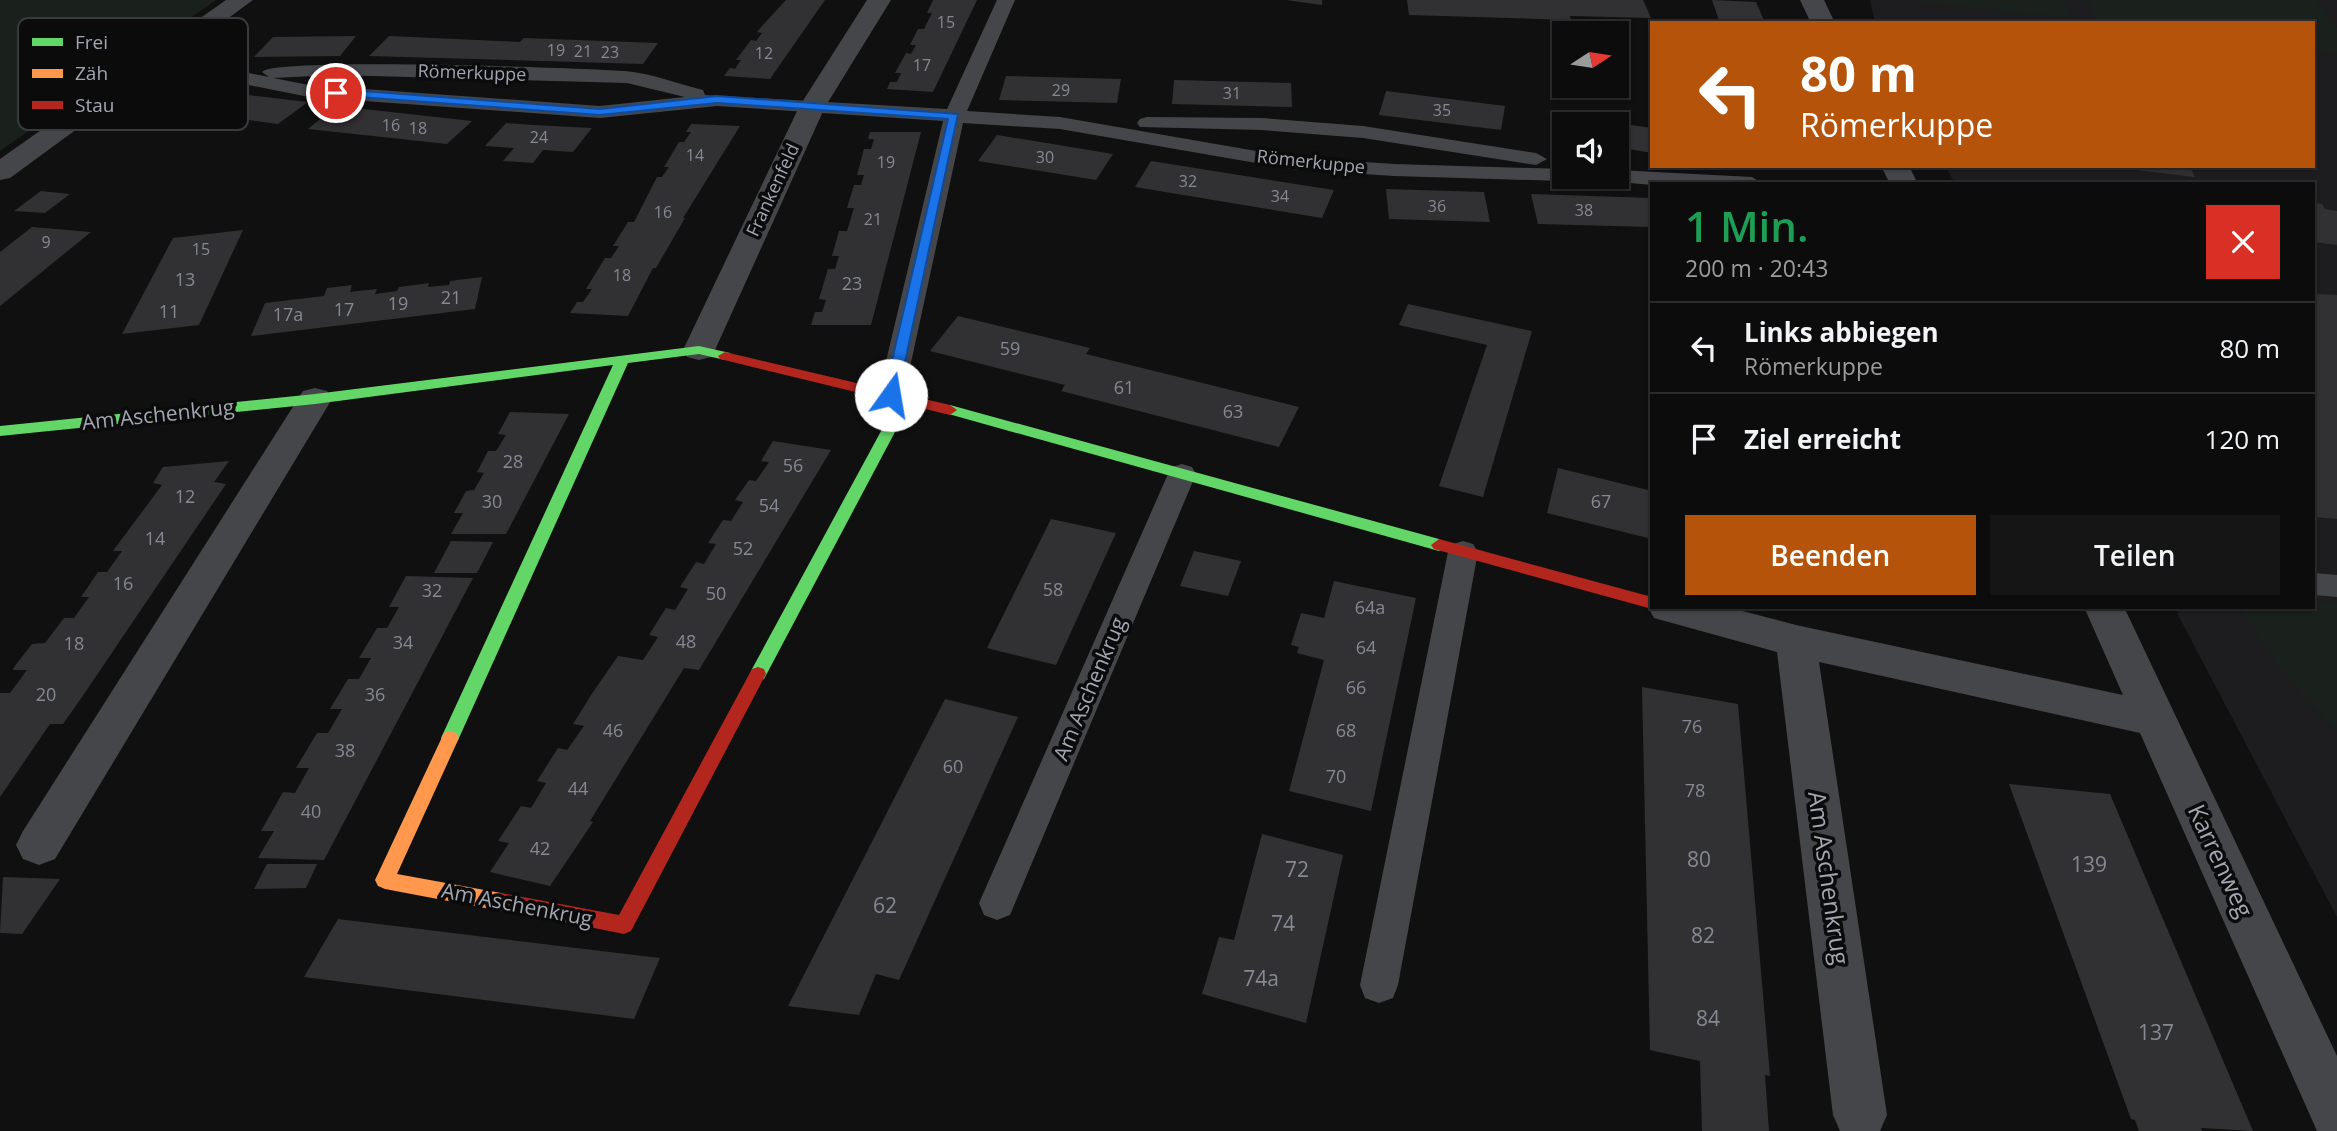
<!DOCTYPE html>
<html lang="de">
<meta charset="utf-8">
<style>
:root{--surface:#0c0c0d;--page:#151516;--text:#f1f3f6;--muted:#9a9b9d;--line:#2c2c2e;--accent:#b45309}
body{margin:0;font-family:"Open Sans",sans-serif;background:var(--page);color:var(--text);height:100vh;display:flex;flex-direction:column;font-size:26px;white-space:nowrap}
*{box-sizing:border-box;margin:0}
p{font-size:23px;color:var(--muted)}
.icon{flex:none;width:38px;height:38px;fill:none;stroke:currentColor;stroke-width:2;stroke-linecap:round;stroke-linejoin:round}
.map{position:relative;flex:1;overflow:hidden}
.drawer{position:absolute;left:1650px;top:182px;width:665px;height:427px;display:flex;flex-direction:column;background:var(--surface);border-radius:0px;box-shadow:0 2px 5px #0004,0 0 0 2px var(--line)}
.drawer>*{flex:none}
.top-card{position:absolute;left:1650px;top:21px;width:665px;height:147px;border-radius:0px;box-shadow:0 2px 5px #0004,0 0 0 2px var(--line);background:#b45309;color:#fff;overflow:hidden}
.needle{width:46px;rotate:78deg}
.fabs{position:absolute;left:1552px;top:21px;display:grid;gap:14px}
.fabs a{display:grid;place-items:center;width:77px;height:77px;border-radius:0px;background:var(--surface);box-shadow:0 2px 5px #0004,0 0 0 2px var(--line);font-size:35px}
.pin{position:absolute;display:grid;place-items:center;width:60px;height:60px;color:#fff;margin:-30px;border:4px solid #fff;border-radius:50%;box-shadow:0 2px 7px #0007}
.me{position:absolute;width:77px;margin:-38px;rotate:13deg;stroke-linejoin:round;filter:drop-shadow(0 0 5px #0008)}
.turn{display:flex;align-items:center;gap:24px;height:147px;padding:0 35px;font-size:32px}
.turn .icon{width:91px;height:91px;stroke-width:2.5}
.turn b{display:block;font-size:49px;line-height:60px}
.round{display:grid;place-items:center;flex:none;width:74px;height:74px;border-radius:0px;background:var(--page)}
.headline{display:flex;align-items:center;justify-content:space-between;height:119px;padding:0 35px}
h1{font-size:42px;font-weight:600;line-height:52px;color:#1e9e55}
.action{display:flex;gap:14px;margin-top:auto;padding:14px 35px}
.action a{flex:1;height:80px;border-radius:0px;background:var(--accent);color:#fff;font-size:28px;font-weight:600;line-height:80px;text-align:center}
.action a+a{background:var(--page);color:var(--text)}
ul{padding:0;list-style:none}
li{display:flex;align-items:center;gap:21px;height:91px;padding:0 35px;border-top:2px solid var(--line)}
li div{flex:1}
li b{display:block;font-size:26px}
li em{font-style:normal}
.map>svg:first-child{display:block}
.built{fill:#1d1d1f}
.green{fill:#1a201b}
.building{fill:#313133}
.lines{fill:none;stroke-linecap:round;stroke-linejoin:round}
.lane{fill:#454649;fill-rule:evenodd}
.street{fill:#454649;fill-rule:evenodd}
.fast{fill:#63d668;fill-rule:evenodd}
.slow{fill:#ff974d;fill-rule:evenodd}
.jam{fill:#b3261e;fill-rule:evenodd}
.route{fill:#1a73e8;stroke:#114b97;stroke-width:2}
.labels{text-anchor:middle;stroke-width:7;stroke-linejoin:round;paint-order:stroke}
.far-number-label{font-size:16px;fill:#868992}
.far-street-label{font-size:18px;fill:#a2a6b1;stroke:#0b0b0c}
.number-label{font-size:18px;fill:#868992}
.street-label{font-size:21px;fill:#a2a6b1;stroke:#0b0b0c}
.near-number-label{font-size:21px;fill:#868992}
.near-street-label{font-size:24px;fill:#a2a6b1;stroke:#0b0b0c}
.key{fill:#0b0b0c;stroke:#383a3e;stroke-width:2}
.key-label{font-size:19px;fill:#a2a6b1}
</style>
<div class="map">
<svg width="2337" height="1131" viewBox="0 0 2337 1131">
<rect width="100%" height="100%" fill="#101011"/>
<path class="built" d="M1870 0H2337V917L2178 615 2179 607H2314V184H1955L1946 166H2314V23H1875Z"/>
<g class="green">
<path d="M0 0H216L0 151Z"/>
<path d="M1916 0H2062L2070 18 1917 2Z"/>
<path d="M2087 0H2315L2337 28V54L2314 52V23H2099Z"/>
<path d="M2314 600 2337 603V730L2288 679 2239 607H2314Z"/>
</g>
<g class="building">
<path d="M786 0H825L770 79 724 76 730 68 735 69 741 60H736L751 40 756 41 762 33 757 32 762 26Z"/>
<path d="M933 0H977L933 92 887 89 890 82H897L901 73H895L906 53 911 54 916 45H910L918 29H924L932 13H927Z"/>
<path d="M1286 0H1322V5Z"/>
<path d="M1407 0H1643L1651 18 1570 16 1571 20 1409 15Z"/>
<path d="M1712 0 1756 2 1765 23H1720Z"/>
<path d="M356 36 340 56 254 57 273 37Z"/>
<path d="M389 36 520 42 524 38 658 43 643 64 369 56Z"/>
<path d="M1006 76 1121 79 1117 103 999 100Z"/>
<path d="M1174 80 1291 83 1292 107 1172 104Z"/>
<path d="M181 86 231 93 308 102 278 124 149 107 134 118 119 116 154 93 169 94Z"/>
<path d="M1386 91 1505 106 1501 130 1379 115Z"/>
<path d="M336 106 391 112 472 121 447 144 308 129Z"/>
<path d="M1564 115 1616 123V124H1564V140L1559 139Z"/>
<path d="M506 123 534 125 592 128 573 152 543 150 533 163 503 161 514 148 485 146Z"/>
<path d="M1617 123 1652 128V153L1617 147Z"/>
<path d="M691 124 740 126 683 218H685L656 268H653L628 316 570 313 577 302H583L592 289H586L605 258H611L619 246H613L628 222H634L657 177H662L669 167H664L679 142H684L691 132H686Z"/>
<path d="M870 132H921L871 325H811L815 312H822L826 300 819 299 828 269H835L839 256H832L839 231H847L854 208H847L854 185H861L864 175H857L864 149H871L874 139H868Z"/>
<path d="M997 135 1113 154 1096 180 978 161Z"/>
<path d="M1151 161 1239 175 1334 190 1322 218 1135 187Z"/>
<path d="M2120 166H2190L2195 177 2120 168Z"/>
<path d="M1386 189 1484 192 1490 222 1389 219Z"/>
<path d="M41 191 70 194 45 213 14 211Z"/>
<path d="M1531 194 1652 198V227L1538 224Z"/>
<path d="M2314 203 2322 204 2325 209 2337 211V245L2314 242Z"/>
<path d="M32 227 91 232 0 306V252Z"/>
<path d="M243 230 199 325 122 334 173 238Z"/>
<path d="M482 277 475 309 251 336 265 303 324 296 327 288 352 285 350 292 377 289 375 294 397 291 399 287 429 283 428 287 449 285 450 281Z"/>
<path d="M2314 294 2337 295V519L2314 517Z"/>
<path d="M1408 304 1532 331 1483 497 1439 486 1487 345 1399 325Z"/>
<path d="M958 316 1090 348 1086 354 1299 407 1279 447 1061 391 1065 385 930 351Z"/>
<path d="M510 412 569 414 506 534H451L463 513H454L466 491 474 490 484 473 477 472 488 451H496L506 435 498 434Z"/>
<path d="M773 441 831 450 699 670 684 668 590 821 593 822 550 886 490 872 509 843 498 841 521 806 531 808 546 783 537 781 558 748 567 750 584 726 573 724 593 692 618 656 643 660 658 637 649 635 666 608 675 610 688 589 680 587 696 562 704 564 716 544 708 543 723 520 731 521 743 502 735 500 749 480 756 481 769 462 761 461Z"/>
<path d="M229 461 214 482 226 484 82 697 63 724H50L0 797V693H10L27 670H13L14 667 32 644 45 643 64 618H74L89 597H81L98 572H107L122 551H113L162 485 153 483 163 467Z"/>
<path d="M1558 468 1652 491V539L1547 513Z"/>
<path d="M1051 519 1116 533 1056 665 987 648Z"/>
<path d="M451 541 493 542 477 573H434Z"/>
<path d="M1194 551 1241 561 1228 596 1180 586Z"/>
<path d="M406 576 473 578 324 860 258 858 274 831H261L283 792 295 793 309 768H296L317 733H328L342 709H330L348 679H359L371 658H359L377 628H387L399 607H389Z"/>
<path d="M1334 581 1416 598 1371 811 1289 791 1324 660 1297 653 1299 647 1291 645 1301 613 1324 618Z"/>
<path d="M1642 687 1738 704 1770 1076 1765 1075 1769 1131H1702L1700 1061 1650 1050Z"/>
<path d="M945 699 1018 717 899 980 876 974 859 1015 788 1006Z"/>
<path d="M2009 784 2110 794 2253 1131 2201 1128 2202 1131H2139L2135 1120 2131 1119Z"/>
<path d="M1262 834 1343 855 1306 1023 1202 994 1219 937 1234 940Z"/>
<path d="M267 864H317L306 888 254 889Z"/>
<path d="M3 877 60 879 22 934 0 933Z"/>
<path d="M338 919 601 951 660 958 634 1019 304 977Z"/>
</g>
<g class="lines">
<g class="lane">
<path d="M997 0H1015L967 111 1060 117 1291 157 1394 164 1564 169V177H1574L1564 181 1394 176 1291 169 1060 129 963 123 904 395 900 401 891 404 882 401 878 395 943 121 717 106 600 118 309 97 224 80 144 75 134 69 144 63 224 68 269 77 262 72C273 57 585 68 625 71 651 73 678 84 703 90L705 95 947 109ZM335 75 627 83 685 97 600 106 309 85 273 78Z"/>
<path d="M1147 117 1262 118 1363 126 1536 153 1547 159 1536 165 1363 138 1262 130 1140 127 1137 123 1140 119Z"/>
<path d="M1617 170 1752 177 1763 184 1652 185 1609 181 1607 177H1617Z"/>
<path d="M1182 464 1192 467 1196 474 1015 903 1010 915 997 920 984 915 979 903 1168 474 1172 467Z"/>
<path d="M1463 541 1473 544 1478 552 1398 985 1393 998 1379 1003 1365 998 1360 985 1448 552 1453 544Z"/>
<path d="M2314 573 2337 575V597L2314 595Z"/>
</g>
<g class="street">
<path d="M226 0H253L10 178 0 180V159Z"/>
<path d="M867 0H891L825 107 715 350 711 357 699 360 687 357 683 350 799 107Z"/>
<path d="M1800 0H1824L1835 23H1811Z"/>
<path d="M1881 166H1909L1918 184H1890Z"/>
<path d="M315 388 327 391 332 399 55 859 39 865 23 859 16 845 23 831 303 391Z"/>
<path d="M1652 600V607H1727L1796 625 2123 695 2084 607H2124L2337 1056V1131H2317L2140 733 1819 662 1887 1115 1880 1131H1840L1833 1115 1777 652 1654 618 1648 607Z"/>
</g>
<g class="fast">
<path d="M699 346 730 353 732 356 725 360 699 354 628 363 459 738 456 743 450 745 444 743 441 738 613 365 315 404 0 436V426L315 394Z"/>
<path d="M906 393 913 398 764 679 758 681 752 679 750 674 752 669 899 398Z"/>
<path d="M950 405 1439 539 1447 545 1439 551 945 413 943 410Z"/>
</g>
<path class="slow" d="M450 731 456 733 459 738 397 874 501 893 508 896 511 902 508 908 501 911 385 889 378 886 375 880 444 733Z"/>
<g class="jam">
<path d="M725 352 950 405 957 410 950 415 720 359 718 356Z"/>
<path d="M1439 539 1652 597V607H1658L1652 609 1434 549 1431 545Z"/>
<path d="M758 667 764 669 766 674 631 931 624 934 494 908 491 902 494 896 501 893 619 915 752 669Z"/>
</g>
</g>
<path class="route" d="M336 89 600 109 717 96 958 114 898 395 891 399 884 395 948 119 717 103 600 115 332 95V90Z"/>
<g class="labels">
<g class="far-number-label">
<text x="946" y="28">15</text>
<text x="556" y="56">19</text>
<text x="583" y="57">21</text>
<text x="610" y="58">23</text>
<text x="764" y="59">12</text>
<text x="922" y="71">17</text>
<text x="1061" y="96">29</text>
<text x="1232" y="99">31</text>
<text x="1442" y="116">35</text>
<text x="391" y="131">16</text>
<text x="418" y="134">18</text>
<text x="539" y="143">24</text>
<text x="695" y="161">14</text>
<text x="1045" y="163">30</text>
<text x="886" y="168">19</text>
<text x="1188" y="187">32</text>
<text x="1280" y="202">34</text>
<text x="1437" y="212">36</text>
<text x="1584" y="216">38</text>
<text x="663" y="218">16</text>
<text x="873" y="225">21</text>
<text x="46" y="248">9</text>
<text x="201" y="255">15</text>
<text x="622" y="281">18</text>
</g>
<g class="far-street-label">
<text transform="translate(472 73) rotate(2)" y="6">Römerkuppe</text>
<text transform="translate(1311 162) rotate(6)" y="6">Römerkuppe</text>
<text transform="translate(773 190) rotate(-65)" y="6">Frankenfeld</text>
</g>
<g class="number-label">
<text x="185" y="286">13</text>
<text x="852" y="290">23</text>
<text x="451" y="304">21</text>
<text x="398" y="310">19</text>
<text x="344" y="316">17</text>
<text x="169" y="318">11</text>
<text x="288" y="321">17a</text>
<text x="1010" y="355">59</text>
<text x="1124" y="394">61</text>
<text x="1233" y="418">63</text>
<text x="513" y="468">28</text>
<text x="793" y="472">56</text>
<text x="185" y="503">12</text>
<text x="492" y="508">30</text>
<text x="1601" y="508">67</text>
<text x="769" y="512">54</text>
<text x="155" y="545">14</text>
<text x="743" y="555">52</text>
<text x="123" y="590">16</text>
<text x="1053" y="596">58</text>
<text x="432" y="597">32</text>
<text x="716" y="600">50</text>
<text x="1370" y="614">64a</text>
<text x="686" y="648">48</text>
<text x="403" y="649">34</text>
<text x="74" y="650">18</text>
<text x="1366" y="654">64</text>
<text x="1356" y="694">66</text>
<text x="46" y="701">20</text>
<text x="375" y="701">36</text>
<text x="1692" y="733">76</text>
<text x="613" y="737">46</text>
<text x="1346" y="737">68</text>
<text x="345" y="757">38</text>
<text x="953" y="773">60</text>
<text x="1336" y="783">70</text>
<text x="578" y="795">44</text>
<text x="1695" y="797">78</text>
<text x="311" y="818">40</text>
<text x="540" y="855">42</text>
</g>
<g class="street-label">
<text transform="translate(158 415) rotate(-6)" y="7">Am Aschenkrug</text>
<text transform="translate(1090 689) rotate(-67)" y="7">Am Aschenkrug</text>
<text transform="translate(517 905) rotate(11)" y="7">Am Aschenkrug</text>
</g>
<g class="near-number-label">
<text x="1699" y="867">80</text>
<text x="2089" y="872">139</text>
<text x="1297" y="877">72</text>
<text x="885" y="913">62</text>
<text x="1283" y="931">74</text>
<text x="1703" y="943">82</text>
<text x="1261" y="986">74a</text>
<text x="1708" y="1026">84</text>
<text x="2156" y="1040">137</text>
</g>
<g class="near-street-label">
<text transform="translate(2220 861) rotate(65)" y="8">Karrenweg</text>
<text transform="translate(1828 878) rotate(82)" y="8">Am Aschenkrug</text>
</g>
</g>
<rect x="18" y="18" width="230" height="112" rx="10" class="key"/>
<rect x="32" y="38" width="31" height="8" fill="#63d668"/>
<rect x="32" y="69" width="31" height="9" fill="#ff974d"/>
<rect x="32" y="101" width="31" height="8" fill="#b3261e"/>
<g class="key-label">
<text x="75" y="49">Frei</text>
<text x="75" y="80">Zäh</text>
<text x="75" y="112">Stau</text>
</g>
</svg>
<div class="fabs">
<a><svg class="needle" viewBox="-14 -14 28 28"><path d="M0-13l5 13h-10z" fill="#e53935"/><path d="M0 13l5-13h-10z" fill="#9a9b9d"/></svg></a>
<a><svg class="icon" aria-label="sound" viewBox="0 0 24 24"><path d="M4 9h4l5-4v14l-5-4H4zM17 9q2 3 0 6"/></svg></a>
</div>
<div class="pin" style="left:336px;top:93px;background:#d93025"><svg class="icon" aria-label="arrive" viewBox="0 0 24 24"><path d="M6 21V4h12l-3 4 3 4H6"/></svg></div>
<svg class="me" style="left:891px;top:395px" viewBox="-20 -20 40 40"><circle r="19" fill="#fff"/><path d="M0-13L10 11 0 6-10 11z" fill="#1a73e8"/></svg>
<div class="top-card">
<div class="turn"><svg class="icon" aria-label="left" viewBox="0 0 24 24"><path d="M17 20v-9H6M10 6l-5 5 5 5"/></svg><div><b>80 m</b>Römerkuppe</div></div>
</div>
<section class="drawer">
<div class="headline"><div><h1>1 Min.</h1><p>200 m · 20:43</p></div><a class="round" style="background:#d93025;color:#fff"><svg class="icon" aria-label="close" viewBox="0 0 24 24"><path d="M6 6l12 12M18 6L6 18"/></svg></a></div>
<ul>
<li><svg class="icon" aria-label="left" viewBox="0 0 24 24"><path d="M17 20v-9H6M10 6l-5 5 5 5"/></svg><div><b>Links abbiegen</b><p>Römerkuppe</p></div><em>80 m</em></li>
<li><svg class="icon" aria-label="arrive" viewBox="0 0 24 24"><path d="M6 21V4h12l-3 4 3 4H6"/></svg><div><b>Ziel erreicht</b></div><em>120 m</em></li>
</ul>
<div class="action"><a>Beenden</a><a>Teilen</a></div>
</section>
</div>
